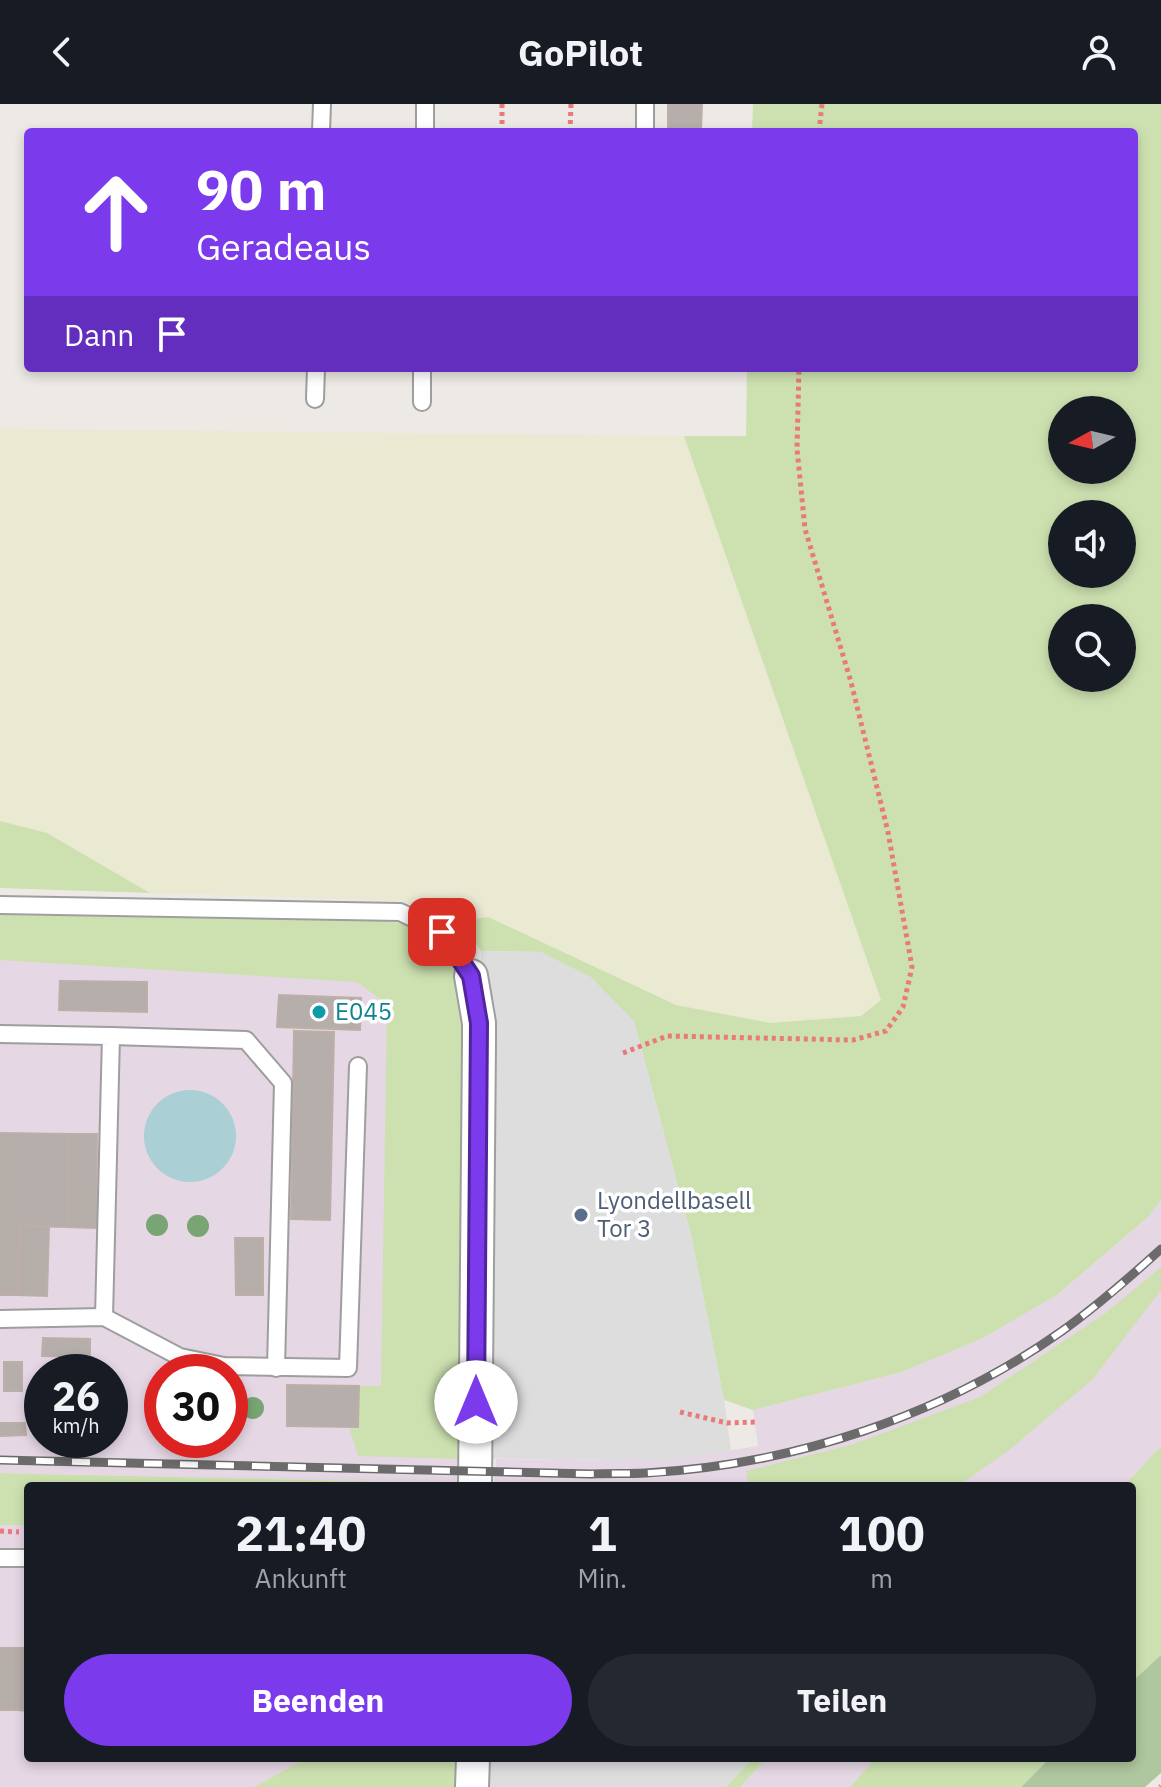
<!DOCTYPE html>
<html lang="de">
<style>
:root{--surface:#171b24;--page:#242831;--text:#f1f3f6;--muted:#9ea1a6;--accent:#7c3aed}
body{margin:0;font-family:"IBM Plex Sans",sans-serif;background:var(--page);color:var(--text);height:100vh;display:flex;flex-direction:column;font-size:30px;white-space:nowrap}
*{box-sizing:border-box;margin:0}
p{font-size:26px;color:var(--muted)}
.icon{flex:none;width:44px;height:44px;fill:none;stroke:currentColor;stroke-width:2;stroke-linecap:round;stroke-linejoin:round}
.map{position:relative;flex:1;overflow:hidden}
.details{position:absolute;left:24px;top:1378px;width:1112px;height:280px;display:flex;flex-direction:column;background:var(--surface);border-radius:8px;box-shadow:0 4px 12px #0003}
.details>*{flex:none}
.top-card{position:absolute;left:24px;top:24px;width:1114px;height:244px;border-radius:8px;box-shadow:0 4px 12px #0003;background:#7c3aed;color:#fff;overflow:hidden}
.needle{width:52px;rotate:262deg}
.tools{position:absolute;left:1048px;top:292px;display:grid;gap:16px}
.tools a{display:grid;place-items:center;width:88px;height:88px;border-radius:50%;background:var(--surface);box-shadow:0 4px 12px #0003;font-size:40px}
.speed{position:absolute;left:24px;top:1250px;display:flex;gap:16px;font-size:40px;font-weight:700;text-align:center}
.speed>*{display:grid;place-content:center;width:104px;height:104px;border-radius:50%;background:var(--surface);box-shadow:0 4px 12px #0003;line-height:1}
.speed small{font-size:20px;font-weight:400}
.speed .limit{border:12px solid #d22;background:#fff;color:#111}
.pin{position:absolute;display:grid;place-items:center;width:68px;height:68px;color:#fff;margin:-34px;border-radius:16px;box-shadow:0 4px 12px #0006}
.me{position:absolute;width:88px;margin:-44px;rotate:0deg;stroke-linejoin:round;filter:drop-shadow(0 0 6px #0008)}
.turn{display:flex;align-items:center;gap:28px;height:168px;padding:0 40px;font-size:36px}
.turn .icon{width:104px;height:104px;stroke-width:2.5}
.turn b{display:block;font-size:56px;line-height:68px}
.then{display:flex;align-items:center;height:76px;padding:0 40px;background:#0003;gap:16px;font-size:30px}
.eta{display:flex;justify-content:space-evenly;align-items:center;height:136px;text-align:center}
.eta b{font-size:48px;font-weight:800;line-height:56px}
.primary-button{display:flex;gap:16px;margin-top:auto;padding:16px 40px}
.primary-button a{flex:1;height:92px;border-radius:48px;background:var(--accent);color:#fff;font-size:32px;font-weight:800;line-height:92px;text-align:center}
.primary-button a+a{background:var(--page);color:var(--text)}
header{display:flex;justify-content:space-between;align-items:center;height:104px;padding:0 40px;background:var(--surface);font-size:36px;font-weight:800}
.map>svg:first-child{display:block}
.industrial{fill:#e5d7e4;fill-rule:evenodd}
.farmland{fill:#eae9d2}
.grass{fill:#cde1b0;fill-rule:evenodd}
.forest{fill:#aec79e}
.parking{fill:#ddd}
.water{fill:#aad0d5}
.building{fill:#b6aeaa;stroke:#bdafa8;stroke-width:2}
.lines{fill:none;stroke-linecap:round;stroke-linejoin:round}
.lane-casing{stroke:#9e9e9e;stroke-width:20}
.street-casing{stroke:#9e9e9e;stroke-width:36}
.path{stroke:#e87b7a;stroke-width:5;stroke-dasharray:4 4;stroke-linecap:butt}
.lane{stroke:#fff;stroke-width:16}
.street{stroke:#fff;stroke-width:32}
.rail-casing{stroke:#6b6b6b;stroke-width:9}
.rail{stroke:#fff;stroke-width:6;stroke-dasharray:18;stroke-linecap:butt}
.tree{fill:#79a574}
.route-casing{stroke:#51269a;stroke-width:20}
.route{stroke:#7c3aed;stroke-width:14}
.culture-dot{fill:#0f9aa8;stroke:#fff;stroke-width:3}
.service-dot{fill:#5c6f8a;stroke:#fff;stroke-width:3}
.labels{text-anchor:middle;stroke-width:7;stroke-linejoin:round;paint-order:stroke}
.culture-label{font-size:24px;fill:#0d838f;stroke:#fff;text-anchor:start}
.service-label{font-size:24px;fill:#4e5e75;stroke:#fff;text-anchor:start}
</style>
<header><svg class="icon" aria-label="back" viewBox="0 0 24 24"><path d="M15 5l-7 7 7 7"/></svg>GoPilot<svg class="icon" aria-label="person" viewBox="0 0 24 24"><circle cx="12" cy="8" r="4"/><path d="M4 21q1-7 8-7t8 7"/></svg></header>
<div class="map">
<svg width="1161" height="1683" viewBox="0 0 1161 1683">
<rect width="100%" height="100%" fill="#ede9e4"/>
<g class="industrial">
<path d="M0 817 381 828 458 1355 457 1378 462 1379V1382H443L442 1379 0 1369ZM42 1268H110V1336H42ZM162 1268H230V1336H162Z"/>
<path d="M1161 1096V1342L1124 1382H494L496 1355 615 1357 674 1355 758 1342 753 1306 902 1268 983 1234 1057 1191 1148 1113Z"/>
<path d="M0 1421H28V1654H306L254 1683H0Z"/>
<path d="M767 1654H877L850 1683H740Z"/>
</g>
<path class="farmland" d="M0 325 684 332 881 896 861 912 770 919 676 902 489 814 460 817 401 797 150 789 47 729 0 717Z"/>
<g class="grass">
<path d="M753 0H1161V1096L1148 1113 1057 1191 983 1234 902 1268 753 1306 724 1296 691 1131 634 917 541 848 481 847 460 817 488 813 676 901 770 919 861 912 881 896 684 332H746L747 264H1134V28H752ZM1062 306H1122V366H1062ZM1062 410H1122V470H1062ZM1062 514H1122V574H1062Z"/>
<path d="M0 717 47 729 150 789 0 784Z"/>
<path d="M0 811 382 816 411 821 444 844 457 871 467 916 463 1355 358 1352 349 1323H358L359 1282H381L387 900 357 878 0 856Z"/>
<path d="M1161 1163V1186L1093 1275 1008 1347 958 1382H749L746 1367 854 1340 980 1293 1107 1208Z"/>
<path d="M1161 1342V1551L1132 1578V1382H1124Z"/>
<path d="M0 1369 443 1379V1382H28V1421H0Z"/>
<path d="M306 1654H456V1683H254Z"/>
<path d="M753 1654H767L740 1683H726Z"/>
<path d="M876 1654H1050L1021 1683H850Z"/>
</g>
<path class="forest" d="M1161 1551V1669L1145 1683H1021L1050 1654H1132V1578Z"/>
<g class="parking">
<path d="M481 847 541 848 591 873 634 917 691 1131 724 1296 731 1347 674 1355 615 1357 475 1354Z"/>
<path d="M473 1654H753L726 1683H473Z"/>
</g>
<circle class="water" cx="190" cy="1032" r="46"/>
<g class="building">
<path d="M668 0H702L701 27 668 26Z"/>
<path d="M60 877 147 878V908L59 906Z"/>
<path d="M279 891 361 894 360 926 277 923Z"/>
<path d="M294 927 334 928 330 1116 291 1115Z"/>
<path d="M0 1029 69 1030 67 1123 19 1122 18 1191H0Z"/>
<path d="M69 1030H97L96 1124 67 1123Z"/>
<path d="M19 1122 49 1123 47 1192 18 1191Z"/>
<path d="M235 1134H263V1191H236Z"/>
<path d="M43 1234 90 1235V1253L42 1252Z"/>
<rect x="4" y="1258" width="18" height="29"/>
<path d="M287 1281 359 1282 358 1323 287 1322Z"/>
<path d="M0 1319H25L26 1331 0 1332Z"/>
<path d="M52 1336H107V1342L52 1341Z"/>
<path d="M0 1544H19L18 1606H0Z"/>
<path d="M19 1544H28V1607L18 1606Z"/>
</g>
<g class="lines">
<g class="lane-casing">
<g id="lane">
<path d="M321 28 322 0"/>
<path d="M425 28V0"/>
<path d="M645 28V0"/>
<path d="M315 295 316 264"/>
<path d="M422 298V264"/>
<path d="M0 801 400 808 442 828 471 872"/>
<path d="M0 930 111 932 104 1213"/>
<path d="M111 932 246 936 283 979 276 1264"/>
<path d="M0 1215 104 1213 180 1253 224 1262 348 1264 358 962"/>
<path d="M0 1454H28"/>
</g>
</g>
<g class="street-casing">
<g id="street">
<path d="M471 872 479 919V938L475 1382"/>
<path d="M472 1683 473 1654"/>
</g>
</g>
<g class="path">
<path d="M502 28V0"/>
<path d="M570 28 571 0"/>
<path d="M819 28 822 0"/>
<path d="M623 949 667 932 853 936 886 927 903 903 912 863 888 728 851 578 805 425 797 345 799 264"/>
<path d="M680 1308 727 1319 755 1318"/>
<path d="M0 1427 19 1428"/>
<path d="M1160 1683 1161 1682"/>
</g>
<use href="#lane" class="lane"/>
<use href="#street" class="street"/>
<g class="rail-casing">
<path id="rail" d="M0 1356 591 1370C609 1369 628 1370 646 1369 793 1361 942 1312 1062 1227 1097 1202 1129 1174 1161 1145"/>
</g>
<use href="#rail" class="rail"/>
</g>
<g class="tree">
<circle cx="157" cy="1121" r="11"/>
<circle cx="198" cy="1122" r="11"/>
<circle cx="253" cy="1304" r="11"/>
</g>
<g class="lines">
<g class="route-casing">
<path id="route" d="M442 828 471 872 479 919 476 1298"/>
</g>
<use href="#route" class="route"/>
</g>
<circle class="culture-dot" cx="319" cy="908" r="8"/>
<circle class="service-dot" cx="581" cy="1111" r="8"/>
<g class="labels">
<g class="culture-label">
<text x="335" y="916">E045</text>
</g>
<g class="service-label">
<text x="597" y="1105">Lyondellbasell<tspan x="597" dy="28">Tor 3</tspan></text>
</g>
</g>
</svg>
<div class="tools">
<a><svg class="needle" viewBox="-14 -14 28 28"><path d="M0-13l5 13h-10z" fill="#e53935"/><path d="M0 13l5-13h-10z" fill="#9ea1a6"/></svg></a>
<a><svg class="icon" aria-label="sound" viewBox="0 0 24 24"><path d="M4 9h4l5-4v14l-5-4H4zM17 9q2 3 0 6"/></svg></a>
<a><svg class="icon" aria-label="search" viewBox="0 0 24 24"><circle cx="10" cy="10" r="6"/><path d="M15 15l6 6"/></svg></a>
</div>
<div class="speed"><div>26<small>km/h</small></div><div class="limit">30</div></div>
<div class="pin" style="left:442px;top:828px;background:#d93025"><svg class="icon" aria-label="arrive" viewBox="0 0 24 24"><path d="M6 21V4h12l-3 4 3 4H6"/></svg></div>
<svg class="me" style="left:476px;top:1298px" viewBox="-20 -20 40 40"><circle r="19" fill="#fff"/><path d="M0-13L10 11 0 6-10 11z" fill="#7c3aed"/></svg>
<div class="top-card">
<div class="turn"><svg class="icon" aria-label="ahead" viewBox="0 0 24 24"><path d="M12 20V5M6 11l6-6 6 6"/></svg><div><b>90 m</b>Geradeaus</div></div>
<div class="then">Dann<svg class="icon" aria-label="arrive" viewBox="0 0 24 24"><path d="M6 21V4h12l-3 4 3 4H6"/></svg></div>
</div>
<section class="details">
<div class="eta">
<div><b>21:40</b><p>Ankunft</p></div>
<div><b>1</b><p>Min.</p></div>
<div><b>100</b><p>m</p></div>
</div>
<div class="primary-button"><a>Beenden</a><a>Teilen</a></div>
</section>
</div>
